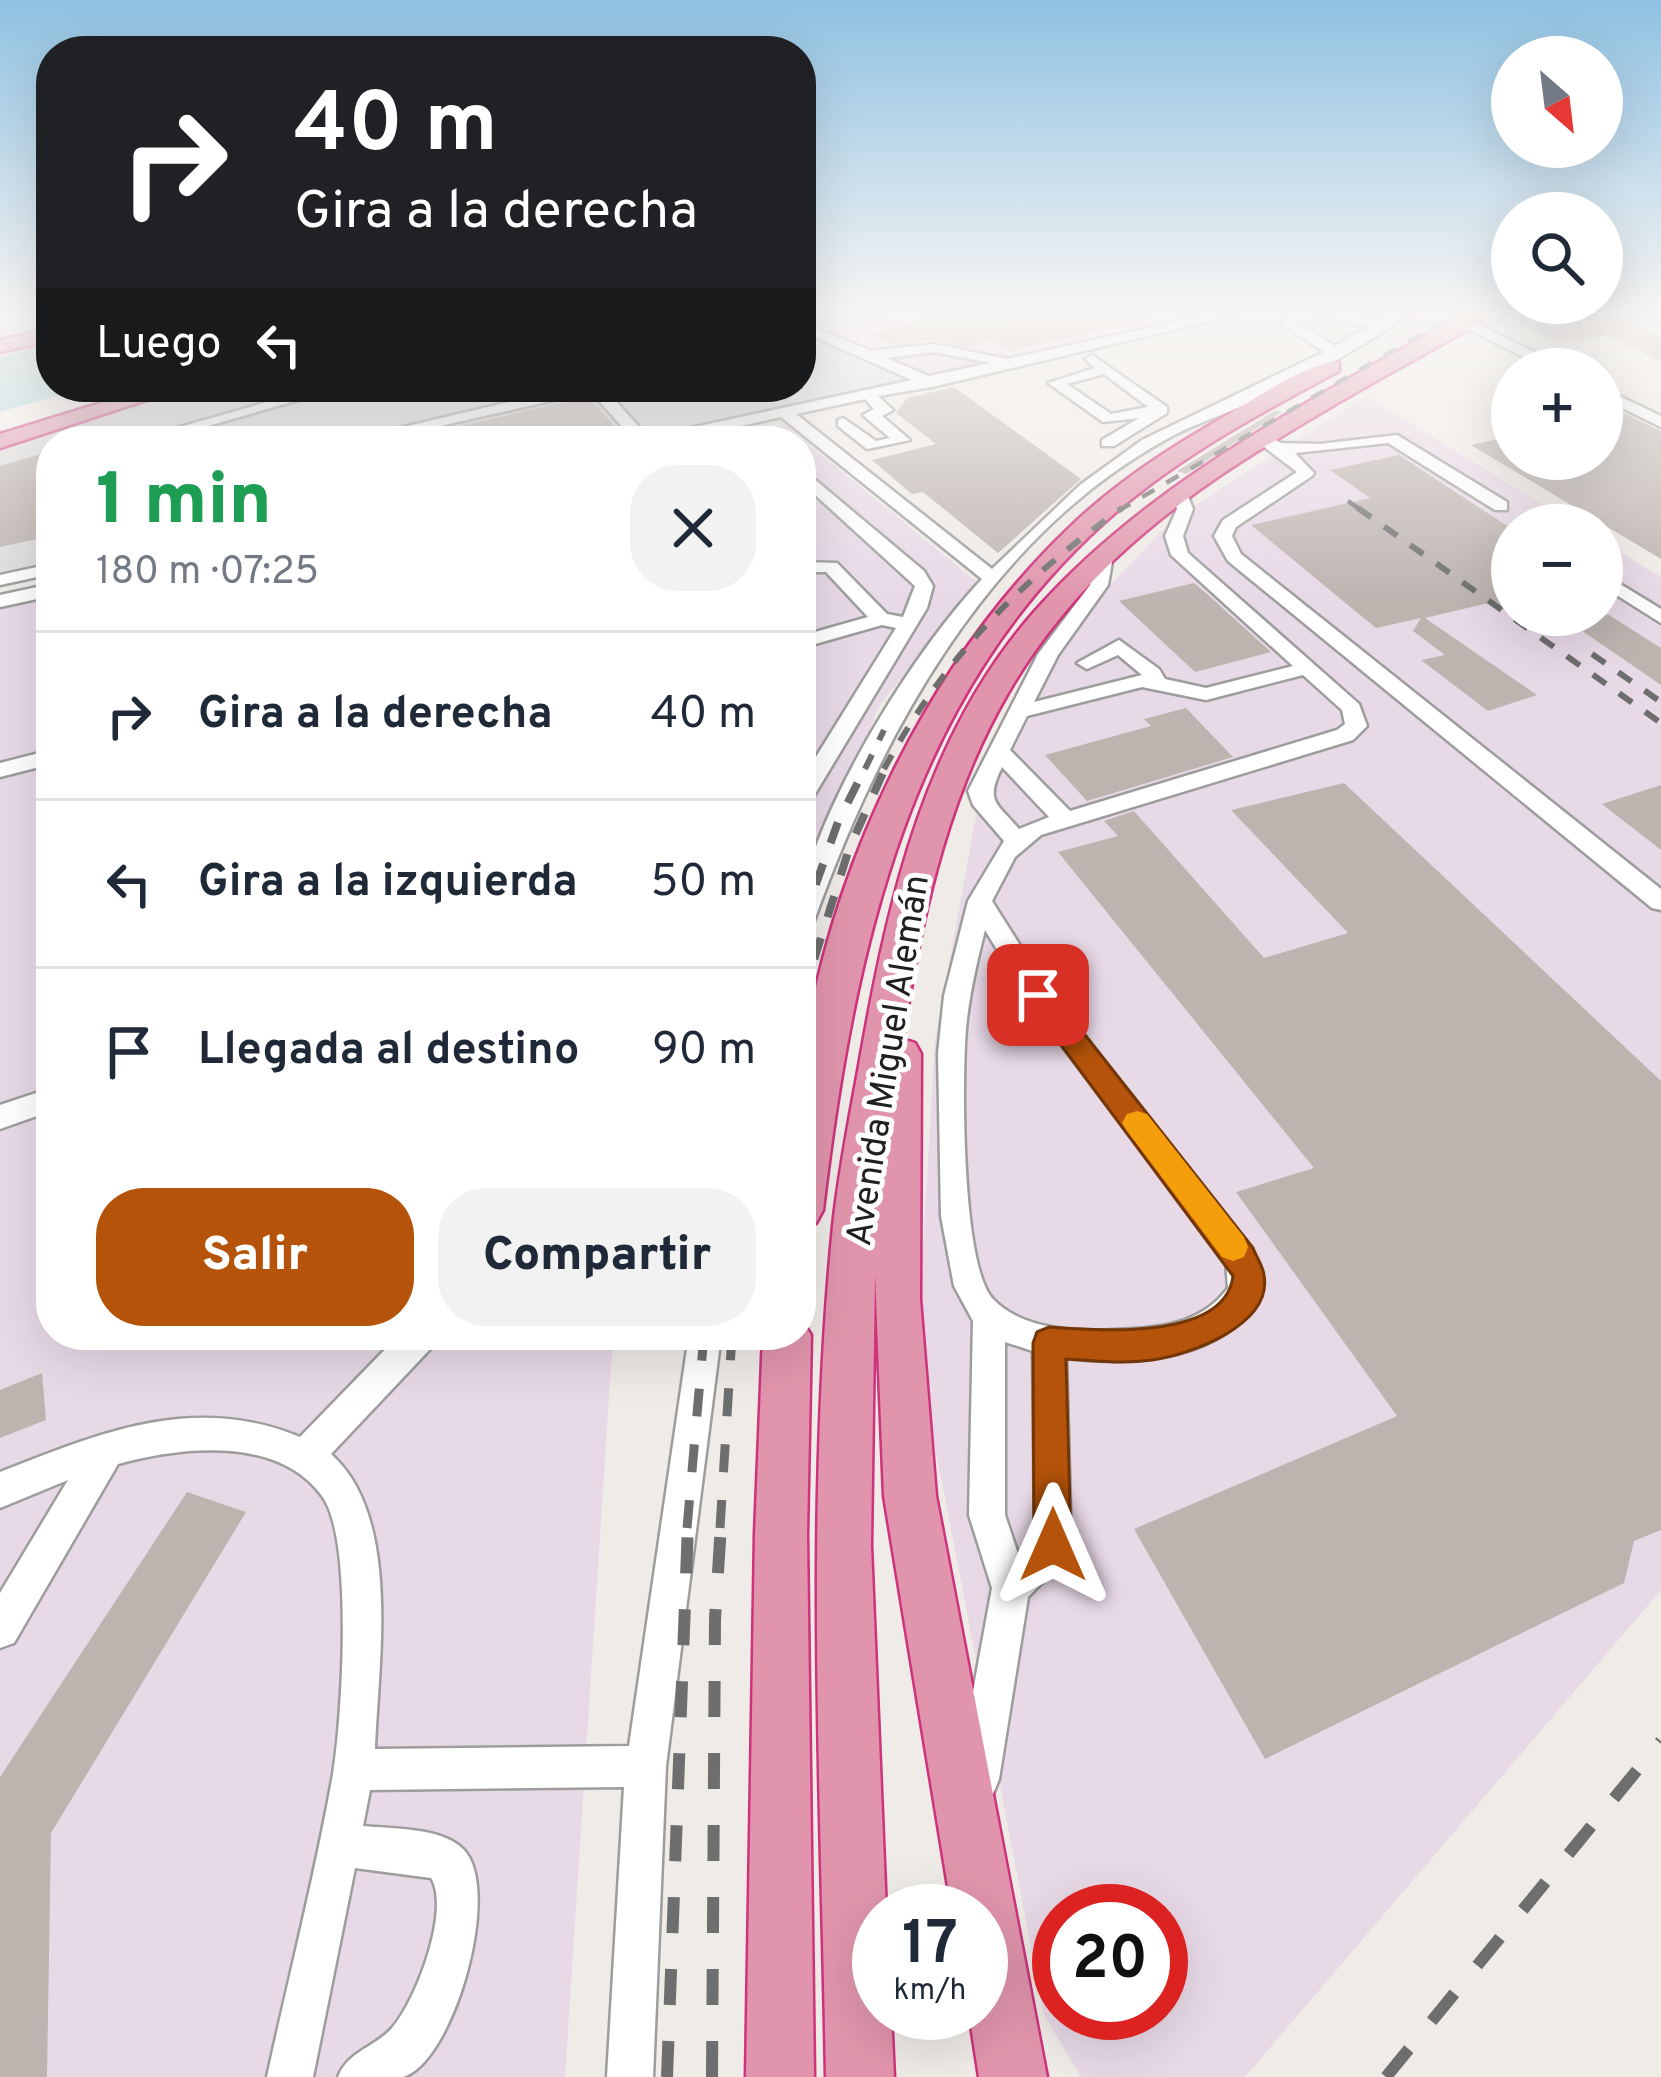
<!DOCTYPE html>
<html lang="es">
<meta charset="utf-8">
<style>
:root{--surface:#fff;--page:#f2f2f3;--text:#1f2937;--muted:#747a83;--line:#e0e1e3;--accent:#b45309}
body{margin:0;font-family:Overpass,sans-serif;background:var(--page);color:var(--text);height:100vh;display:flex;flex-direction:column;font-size:45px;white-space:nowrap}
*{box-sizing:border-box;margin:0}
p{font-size:39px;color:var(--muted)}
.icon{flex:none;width:66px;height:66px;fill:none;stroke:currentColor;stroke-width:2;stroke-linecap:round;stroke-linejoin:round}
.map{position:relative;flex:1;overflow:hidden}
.drawer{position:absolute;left:36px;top:426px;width:780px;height:924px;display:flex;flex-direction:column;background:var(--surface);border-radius:48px;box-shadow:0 12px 48px #0002}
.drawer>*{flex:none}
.hud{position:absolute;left:36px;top:36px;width:780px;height:366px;border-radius:48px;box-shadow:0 12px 48px #0002;background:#202124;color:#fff;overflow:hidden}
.needle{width:78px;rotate:152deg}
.buttons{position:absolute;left:1491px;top:36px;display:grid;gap:24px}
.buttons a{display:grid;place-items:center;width:132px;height:132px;border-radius:50%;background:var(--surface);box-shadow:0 12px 48px #0002;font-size:60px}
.speed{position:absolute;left:852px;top:1884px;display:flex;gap:24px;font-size:60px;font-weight:700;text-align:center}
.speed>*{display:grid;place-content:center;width:156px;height:156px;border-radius:50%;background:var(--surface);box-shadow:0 12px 48px #0002;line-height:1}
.speed small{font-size:30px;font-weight:400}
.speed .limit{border:18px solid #d22;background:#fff;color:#111}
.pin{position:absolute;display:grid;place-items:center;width:102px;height:102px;color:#fff;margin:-51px;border-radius:24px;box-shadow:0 6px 18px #0006}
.me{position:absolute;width:132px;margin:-66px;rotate:0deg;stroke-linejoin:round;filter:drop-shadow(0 0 9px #0008)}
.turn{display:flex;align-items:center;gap:42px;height:252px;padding:0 60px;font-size:54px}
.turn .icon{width:156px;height:156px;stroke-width:2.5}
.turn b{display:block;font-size:84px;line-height:102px}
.then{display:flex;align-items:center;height:114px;padding:0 60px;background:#0003;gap:24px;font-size:45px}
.round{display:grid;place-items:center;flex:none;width:126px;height:126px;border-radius:48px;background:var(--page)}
.headline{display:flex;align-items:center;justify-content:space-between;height:204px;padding:0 60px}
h1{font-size:72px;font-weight:800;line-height:90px;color:#1e9e55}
.cta{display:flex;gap:24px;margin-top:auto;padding:24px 60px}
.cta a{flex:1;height:138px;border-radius:48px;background:var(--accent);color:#fff;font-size:48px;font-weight:800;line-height:138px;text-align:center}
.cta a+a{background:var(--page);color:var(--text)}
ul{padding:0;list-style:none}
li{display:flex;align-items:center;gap:36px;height:168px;padding:0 60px;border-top:3px solid var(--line)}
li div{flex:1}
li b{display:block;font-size:45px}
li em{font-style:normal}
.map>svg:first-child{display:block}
.residential{fill:#dedddd}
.industrial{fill:#e8d9e7;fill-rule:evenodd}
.water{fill:#abd5da}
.building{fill:#bdb4b0}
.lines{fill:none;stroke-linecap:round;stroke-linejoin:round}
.minor-casing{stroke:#9d9d9d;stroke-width:5}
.highway-casing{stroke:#ce337c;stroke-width:5}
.minor{fill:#fff;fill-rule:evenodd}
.highway{fill:#e195ac;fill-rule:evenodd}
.rail-far4{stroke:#6e6e6e;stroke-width:4.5;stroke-dasharray:14 14;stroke-linecap:butt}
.rail-far3{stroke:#6e6e6e;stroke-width:6;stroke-dasharray:16 16;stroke-linecap:butt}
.rail-far2{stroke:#6e6e6e;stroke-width:8;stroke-dasharray:22 22;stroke-linecap:butt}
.rail-far1{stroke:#6e6e6e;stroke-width:9;stroke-dasharray:28 28;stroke-linecap:butt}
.rail{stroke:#6e6e6e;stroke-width:12;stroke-dasharray:36 36;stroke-linecap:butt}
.route{fill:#b45309;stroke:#753606;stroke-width:3}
.slow{fill:#f59e0b}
.labels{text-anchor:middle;stroke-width:10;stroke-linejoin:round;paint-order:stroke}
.street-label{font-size:36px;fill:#202020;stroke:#fff}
</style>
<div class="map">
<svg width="1661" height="2077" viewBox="0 0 1661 2077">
<rect width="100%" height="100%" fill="#efebe7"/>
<path class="residential" d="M801 309H922L817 337 913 380 637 441H51V572L0 583V431L144 387H801Z"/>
<g class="industrial">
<path d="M923 309H1237L913 380 813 338Z"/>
<path d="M1366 396 1576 525H1512V615H1602V541L1661 577V1590L1245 2077H1081L1044 2015 917 1352 935 1041 976 816 1056 642 1172 520ZM1059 1911H1161V2013H1059Z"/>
<path d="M785 425 978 583 879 706 801 908V441H711Z"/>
<path d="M51 586V1335H613L565 2077H0V597Z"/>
</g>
<path class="water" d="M51 344V387H88L0 412V357Z"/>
<g class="building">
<path d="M957 309H1151L1152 318 1009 351 992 340 969 347 934 340 889 344 870 334Z"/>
<path d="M1605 312 1661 336V361L1607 335 1562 343 1526 327Z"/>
<path d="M954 387 1081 479 998 553 923 492 912 494 872 460 936 444 896 413 907 398Z"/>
<path d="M588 397 624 436 601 441H421L420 435Z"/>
<path d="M1276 410 1282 412 1186 474 1177 471Z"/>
<path d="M1619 411 1661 431V559L1471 445 1512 436V459H1602V415Z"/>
<path d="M51 451V536L0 547V466Z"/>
<path d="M1399 455 1512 529V616L1493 602 1425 618 1537 695 1488 711 1421 660 1445 655 1413 631 1421 618 1376 628 1251 525 1370 498 1330 470Z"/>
<path d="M1194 583 1207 594 1271 652 1195 672 1119 601Z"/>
<path d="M1559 615H1609L1661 648V685Z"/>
<path d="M1186 708 1233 757 1087 801 1045 755 1151 726 1144 719Z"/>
<path d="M1344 783 1661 1081V1530L1634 1541 1624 1583 1265 1759 1134 1529 1397 1416 1236 1192 1314 1168 1058 852 1118 836 1104 821 1134 811 1264 958 1348 933 1231 810Z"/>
<path d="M1661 785V850L1602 804Z"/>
<path d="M42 1373 46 1420 0 1438V1390Z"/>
<path d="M187 1492 246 1512 51 1833 47 2077H0V1777Z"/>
</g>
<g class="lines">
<g class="minor-casing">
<g id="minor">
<path d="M36 309 35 312 0 319V311Z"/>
<path d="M1235 309H1261L932 387 878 396 893 410 882 416 910 440 867 449 838 426V420L843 418 876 441 890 438 863 415 874 409 865 399 796 414 992 569 1080 485 1142 440 1324 352 1283 325V319C1320 308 1341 311 1378 321L1399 309H1415C1368 346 1296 383 1240 407 1215 418 1189 426 1165 440 986 539 879 738 813 924L801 933C801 918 799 900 803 886 830 787 913 653 982 579L781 417 674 441H635L591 392 373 441H344L573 387H603L648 437 912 380 801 331V322L871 351 934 344 1007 359ZM1325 315 1368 327 1335 346 1299 323ZM934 352 991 363 929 376 886 358Z"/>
<path d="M1478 309 1513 317 1534 309H1555L1513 325 1478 315Z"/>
<path d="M1630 309 1661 315V324L1631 312Z"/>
<path d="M1465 318 1563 366 1565 369H1547L1460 325Z"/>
<path d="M1092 355 1167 407V413L1114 446H1102V440L1139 418 1103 422 1048 383 1095 368 1085 359ZM1104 374 1148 407 1111 414 1067 384Z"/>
<path d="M320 387H344L156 441 134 440Z"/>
<path d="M1602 388 1661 416V427L1602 398Z"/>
<path d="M1261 432 1281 443 1320 444 1397 435 1507 502V510H1495L1388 443 1295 453 1314 473 1312 476 1236 527 1232 536 1241 554 1661 889V910L1652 908 1228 561 1214 536 1223 520 1297 472 1255 440 1253 437Z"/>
<path d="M801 468 924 571 933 586 927 608 812 799 801 806V781L896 628 882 625 801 648V636L868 617 826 572H801V562L837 563 887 614 903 617 915 586 801 482Z"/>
<path d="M1178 486 1186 491 1193 509 1183 536 1188 553 1359 704 1367 726 1353 740 1041 835 1015 857 992 901 1047 988 1252 1248 1260 1292C1228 1362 1133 1366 1066 1358L1071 1545 1066 1558 1028 1597 999 1779 993 1794 978 1800 963 1794 957 1779 992 1588 969 1515 973 1321 954 1286 941 1216 938 1053 944 996 968 901 1004 841 973 805 968 791 1038 654 1090 585 1098 552 1113 556 1108 585 1058 655 1034 702 1142 675 1118 655 1087 669 1077 663 1119 640 1159 669 1165 679 1206 688 1293 666 1171 555 1165 536 1177 509 1170 491ZM1303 675 1342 710 1345 724 1337 730 1070 811 1010 750 1027 716 1142 687 1206 700ZM1002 767 1049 817 1019 829C996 802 985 802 1002 767ZM985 930 1029 1002 1226 1262 1228 1288C1201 1325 1157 1329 1114 1330 1075 1332 1021 1329 993 1299 961 1265 962 1078 966 1029 969 995 977 962 985 930ZM1005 1342 1033 1351 1035 1538 1018 1554 1005 1515Z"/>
<path d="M51 564V574L0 585V575Z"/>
<path d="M1602 573 1661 609V623L1602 586Z"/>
<path d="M51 584V596L0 607V595Z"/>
<path d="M51 750V764L0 777V763Z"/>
<path d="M51 1088V1111L0 1129V1105Z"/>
<path d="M399 1335H437L433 1346 331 1454C402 1517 378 1664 375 1749L629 1746 689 1335H721L666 1766 653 2077H607L624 1787 370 1790 363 1826C392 1829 441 1827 463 1849 503 1888 454 2062 403 2077 385 2077 357 2077 338 2077 348 2051 374 2048 392 2028 416 2001 451 1909 431 1878L355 1868 313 2077H267C289 1976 315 1876 333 1774 342 1719 354 1539 322 1496 278 1435 180 1447 118 1464L14 1643 0 1648V1593L68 1480 0 1508V1472C100 1433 193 1393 300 1437Z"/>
</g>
</g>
<g class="highway-casing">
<g id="highway">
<path d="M1422 309 1406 317 1396 311 1398 309Z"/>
<path d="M1472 309H1496C1475 329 1444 342 1419 357 1368 385 1318 414 1269 444 1020 595 944 759 903 1039L915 1043 921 1054 920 1299 936 1496 1047 2077H979L969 2013H981V1911H952L884 1496 875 1274 871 1545 886 1911H879V2013H891L894 2077H826C821 1794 805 1508 833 1226 839 1168 851 1111 861 1054 889 896 926 734 1035 611 1155 476 1318 398 1472 309Z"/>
<path d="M51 329V341L0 352V340Z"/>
<path d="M1332 361 1339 363V371C1262 412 1183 454 1116 512 907 692 854 951 823 1210L816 1223 801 1229C801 1175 795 1117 802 1064 829 868 927 663 1071 526 1115 484 1166 450 1219 420 1254 399 1293 372 1332 361Z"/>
<path d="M153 387H186L0 448V434Z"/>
<path d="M801 1319 811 1335 807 1534 814 2077H746L755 1534 763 1335H801Z"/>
</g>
</g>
<use href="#minor" class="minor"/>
<use href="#highway" class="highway"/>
<g class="rail-far4">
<path d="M1348 501 1362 511"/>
<path d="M1118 511 1464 309"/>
</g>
<g class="rail-far3">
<path d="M1358 508 1661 723"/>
<path d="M1592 654 1661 702"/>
<path d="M865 769 884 730"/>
<path d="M884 769C946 655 1018 583 1122 508"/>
</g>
<g class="rail-far2">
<path d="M801 926 838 822 866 766"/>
<path d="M801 1001 849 849 886 766"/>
</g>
<g class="rail-far1">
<path d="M687 1528 704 1335"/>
<path d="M720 1528 732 1335"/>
</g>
<g class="rail">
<path d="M667 2077 688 1525"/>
<path d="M712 2077 715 1619 721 1525"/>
<path d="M1386 2077 1661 1741"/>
</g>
</g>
<linearGradient id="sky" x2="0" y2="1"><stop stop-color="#8fc1e2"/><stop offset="0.52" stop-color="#f8f6f4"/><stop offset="1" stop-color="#f8f6f4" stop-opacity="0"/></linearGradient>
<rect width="1661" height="600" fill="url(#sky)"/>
<path class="route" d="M1038 985 1048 988 1253 1248C1256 1256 1263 1266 1264 1275 1273 1325 1190 1355 1152 1360 1123 1364 1095 1361 1066 1359L1071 1545 1066 1558 1053 1564 1040 1558 1034 1545 1033 1343 1037 1332 1049 1327C1095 1330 1225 1342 1233 1276L1029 1002 1025 995 1029 988Z"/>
<path class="slow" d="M1137 1111 1147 1114 1244 1237 1248 1247 1244 1257 1233 1261 1222 1257 1127 1131 1122 1123 1127 1114Z"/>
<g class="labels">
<g class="street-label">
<text transform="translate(886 1060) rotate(-81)" y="13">Avenida Miguel Alemán</text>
</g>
</g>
</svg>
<div class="buttons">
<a><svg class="needle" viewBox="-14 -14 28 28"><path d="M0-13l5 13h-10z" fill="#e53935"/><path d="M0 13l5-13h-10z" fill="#747a83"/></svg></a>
<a><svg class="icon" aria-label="search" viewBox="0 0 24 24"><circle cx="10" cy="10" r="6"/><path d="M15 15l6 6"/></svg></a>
<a>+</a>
<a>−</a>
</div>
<div class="speed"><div>17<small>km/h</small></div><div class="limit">20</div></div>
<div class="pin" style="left:1038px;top:995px;background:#d93025"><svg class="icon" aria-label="arrive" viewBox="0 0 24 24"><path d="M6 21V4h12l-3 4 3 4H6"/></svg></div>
<svg class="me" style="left:1053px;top:1545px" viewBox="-20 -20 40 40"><path d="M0-17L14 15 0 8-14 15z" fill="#b45309" stroke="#fff" stroke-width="4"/></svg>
<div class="hud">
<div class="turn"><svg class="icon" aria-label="right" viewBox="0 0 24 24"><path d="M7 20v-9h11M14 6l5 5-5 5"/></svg><div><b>40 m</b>Gira a la derecha</div></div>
<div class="then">Luego<svg class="icon" aria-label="left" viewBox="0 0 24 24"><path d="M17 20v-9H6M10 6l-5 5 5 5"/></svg></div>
</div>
<section class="drawer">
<div class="headline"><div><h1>1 min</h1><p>180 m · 07:25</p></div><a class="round"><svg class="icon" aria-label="close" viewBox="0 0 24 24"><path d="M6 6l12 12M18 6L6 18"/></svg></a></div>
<ul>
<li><svg class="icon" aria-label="right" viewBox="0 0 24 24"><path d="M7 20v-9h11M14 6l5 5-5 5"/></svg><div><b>Gira a la derecha</b></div><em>40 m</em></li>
<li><svg class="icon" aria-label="left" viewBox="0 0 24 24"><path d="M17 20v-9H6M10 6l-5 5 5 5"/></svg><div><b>Gira a la izquierda</b></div><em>50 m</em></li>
<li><svg class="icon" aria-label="arrive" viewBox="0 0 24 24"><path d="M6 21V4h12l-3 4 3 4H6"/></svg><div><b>Llegada al destino</b></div><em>90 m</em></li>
</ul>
<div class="cta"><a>Salir</a><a>Compartir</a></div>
</section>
</div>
